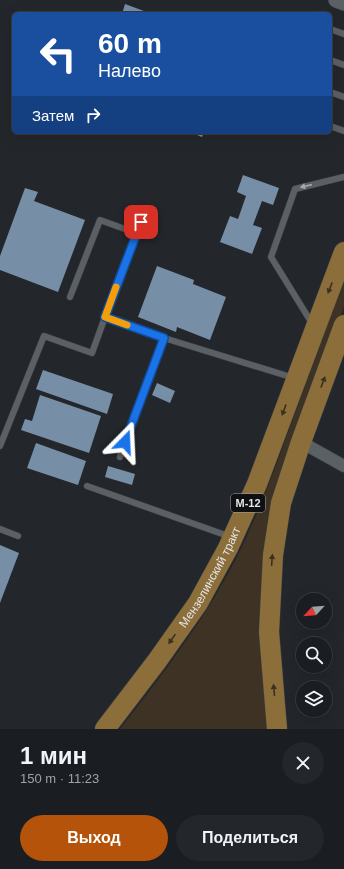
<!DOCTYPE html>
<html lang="ru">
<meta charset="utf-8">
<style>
:root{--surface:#1a1d21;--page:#23262a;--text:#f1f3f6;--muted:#9fa2a5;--line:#383b3f;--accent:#b45309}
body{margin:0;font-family:Arial,sans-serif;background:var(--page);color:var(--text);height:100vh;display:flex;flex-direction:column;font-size:15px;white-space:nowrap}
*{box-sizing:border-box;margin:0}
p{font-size:13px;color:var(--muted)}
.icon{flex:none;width:22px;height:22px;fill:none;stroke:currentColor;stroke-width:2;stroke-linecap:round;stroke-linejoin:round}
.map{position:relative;height:729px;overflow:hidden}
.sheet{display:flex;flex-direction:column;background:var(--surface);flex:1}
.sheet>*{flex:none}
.guide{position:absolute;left:12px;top:12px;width:320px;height:122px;border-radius:6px;box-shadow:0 4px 16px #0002,0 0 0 1px var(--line);background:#1a4fa0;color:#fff;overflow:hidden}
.needle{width:26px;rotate:244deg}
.tools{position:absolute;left:296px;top:593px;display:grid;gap:8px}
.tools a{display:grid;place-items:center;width:36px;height:36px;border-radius:50%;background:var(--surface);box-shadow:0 4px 16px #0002,0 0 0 1px var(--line);font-size:20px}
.pin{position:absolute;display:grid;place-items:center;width:34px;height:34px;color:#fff;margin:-17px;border-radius:8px;box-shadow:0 2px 6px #0006}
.me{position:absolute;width:44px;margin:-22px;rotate:21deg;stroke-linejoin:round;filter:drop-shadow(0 0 3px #0008)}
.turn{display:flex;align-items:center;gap:14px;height:84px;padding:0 20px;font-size:18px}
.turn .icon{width:52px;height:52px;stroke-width:2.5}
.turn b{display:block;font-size:28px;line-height:34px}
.then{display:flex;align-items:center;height:38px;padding:0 20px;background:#0003;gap:8px;font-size:15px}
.round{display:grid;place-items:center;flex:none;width:42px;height:42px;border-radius:21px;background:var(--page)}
.overview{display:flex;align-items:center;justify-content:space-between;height:68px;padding:0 20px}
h1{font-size:24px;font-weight:700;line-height:30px}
.button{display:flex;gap:8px;margin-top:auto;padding:8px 20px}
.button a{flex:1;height:46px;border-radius:24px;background:var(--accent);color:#fff;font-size:16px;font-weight:700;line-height:46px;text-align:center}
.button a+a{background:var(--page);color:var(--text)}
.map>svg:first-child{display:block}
.green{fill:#3d3223}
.building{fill:#778ea7}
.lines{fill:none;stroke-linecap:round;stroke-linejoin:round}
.service-casing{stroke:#3f4347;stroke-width:7}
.minor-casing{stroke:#3f4347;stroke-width:13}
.tertiary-casing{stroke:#3f4347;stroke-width:16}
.primary-casing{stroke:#3f4347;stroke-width:21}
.service{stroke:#5b6065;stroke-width:6}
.minor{stroke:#5b6065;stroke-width:12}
.tertiary{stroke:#5b6065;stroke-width:15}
.primary{stroke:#8c6e3a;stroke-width:20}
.oneway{fill:#a5a9ad}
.oneway2{fill:#3a3120}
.route-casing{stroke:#114b97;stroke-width:10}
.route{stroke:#1a73e8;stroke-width:7}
.slow{stroke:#f59e0b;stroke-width:7}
.labels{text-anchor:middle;stroke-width:4;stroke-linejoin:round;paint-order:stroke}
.shield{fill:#0e1012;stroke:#a2a5a8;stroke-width:1}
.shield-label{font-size:11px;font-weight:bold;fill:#e2e5e8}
.street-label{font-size:12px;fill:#e2e5e8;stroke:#0e1012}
</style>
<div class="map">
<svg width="344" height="729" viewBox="0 0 344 729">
<rect width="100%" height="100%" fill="#23272c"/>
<path class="green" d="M344 280V307L283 475 269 729H120C164 673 208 615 240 551 261 507 278 461 294 416 311 371 327 325 344 280Z"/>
<g class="building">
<path d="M125 4 152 14H122Z"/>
<path d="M190 132H204L202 137Z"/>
<path d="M243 175 279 188 273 205 262 201 253 225 262 228 252 254 220 242 230 216 238 219 246 196 237 192Z"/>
<path d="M25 188 38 192 34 201 85 220 58 292 0 270V256Z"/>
<path d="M157 266 194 280 193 284 226 297 210 340 177 327 176 332 138 317Z"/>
<path d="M43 370 113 394 107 414 36 389Z"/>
<path d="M157 383 175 391 170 403 152 395Z"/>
<path d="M40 395 101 416 89 453 21 430 25 419 32 421Z"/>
<path d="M36 443 86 461 78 485 27 468Z"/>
<path d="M108 466 135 474 132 485 105 477Z"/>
<path d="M0 545 19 553 0 603Z"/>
</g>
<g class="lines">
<g class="service-casing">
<g id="service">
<path d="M330 29 344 34"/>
<path d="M330 60 344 65"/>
<path d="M330 92 344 97"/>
<path d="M330 126 344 131"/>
<path d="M141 222 105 317 164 338 294 378"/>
<path d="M70 297 100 220 136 233"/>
<path d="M313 325 271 257 295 189 344 177"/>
<path d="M0 446 44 336 92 353 105 317"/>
<path d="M120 457 164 338"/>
<path d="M87 486 231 537"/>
<path d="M0 529 18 536"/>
</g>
</g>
<g class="minor-casing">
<path id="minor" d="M301 442 344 466"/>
</g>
<g class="tertiary-casing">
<path id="tertiary" d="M336 0 344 3"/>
</g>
<g class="primary-casing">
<g id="primary">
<path id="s1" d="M105 729 157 661 198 603 228 548 257 484 344 252"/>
<path d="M277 729 269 632 273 555 281 503 301 442 344 325"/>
</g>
</g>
<use href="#service" class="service"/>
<use href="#minor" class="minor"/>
<use href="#tertiary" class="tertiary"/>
<use href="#primary" class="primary"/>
</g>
<defs><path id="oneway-solid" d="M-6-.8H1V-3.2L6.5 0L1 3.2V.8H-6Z"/></defs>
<use class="oneway" href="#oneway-solid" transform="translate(306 186) rotate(167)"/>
<g class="oneway2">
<use href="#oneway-solid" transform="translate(330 288) rotate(111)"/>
<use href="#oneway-solid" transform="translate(323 382) rotate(-70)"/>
<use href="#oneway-solid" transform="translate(284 410) rotate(110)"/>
<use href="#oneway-solid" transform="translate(272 560) rotate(-86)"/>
<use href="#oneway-solid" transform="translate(172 639) rotate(125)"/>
<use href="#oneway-solid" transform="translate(274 690) rotate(-95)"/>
</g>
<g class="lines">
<g class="route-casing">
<path id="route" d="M125 442 164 338 105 317 141 222"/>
</g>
<use href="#route" class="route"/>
<path class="slow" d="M116 287 105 317 127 325"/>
</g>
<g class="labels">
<rect class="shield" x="231" y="494" width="34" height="18" rx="3"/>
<g class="shield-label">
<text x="248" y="507">М-12</text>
</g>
<g class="street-label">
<text dy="4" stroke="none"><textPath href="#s1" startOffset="185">Мензелинский тракт</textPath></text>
</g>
</g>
</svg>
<div class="tools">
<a><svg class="needle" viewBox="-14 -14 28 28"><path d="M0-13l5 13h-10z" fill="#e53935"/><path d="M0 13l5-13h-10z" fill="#9fa2a5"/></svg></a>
<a><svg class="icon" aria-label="search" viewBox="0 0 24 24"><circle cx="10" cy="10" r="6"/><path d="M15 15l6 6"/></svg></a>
<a><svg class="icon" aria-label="layers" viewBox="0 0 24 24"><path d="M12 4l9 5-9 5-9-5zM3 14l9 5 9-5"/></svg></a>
</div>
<div class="pin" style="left:141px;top:222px;background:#d93025"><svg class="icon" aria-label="arrive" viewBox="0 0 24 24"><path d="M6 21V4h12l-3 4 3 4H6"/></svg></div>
<svg class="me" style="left:125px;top:442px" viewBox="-20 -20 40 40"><path d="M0-17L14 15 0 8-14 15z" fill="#1a73e8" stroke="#fff" stroke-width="4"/></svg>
<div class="guide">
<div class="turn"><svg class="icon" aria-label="left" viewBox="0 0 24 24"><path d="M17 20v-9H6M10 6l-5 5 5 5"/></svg><div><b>60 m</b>Налево</div></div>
<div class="then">Затем<svg class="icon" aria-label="right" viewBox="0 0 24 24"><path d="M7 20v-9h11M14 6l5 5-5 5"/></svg></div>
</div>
</div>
<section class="sheet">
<div class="overview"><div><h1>1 мин</h1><p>150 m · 11:23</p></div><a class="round"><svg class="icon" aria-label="close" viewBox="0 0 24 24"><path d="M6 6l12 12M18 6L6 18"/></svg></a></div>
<div class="button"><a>Выход</a><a>Поделиться</a></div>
</section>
